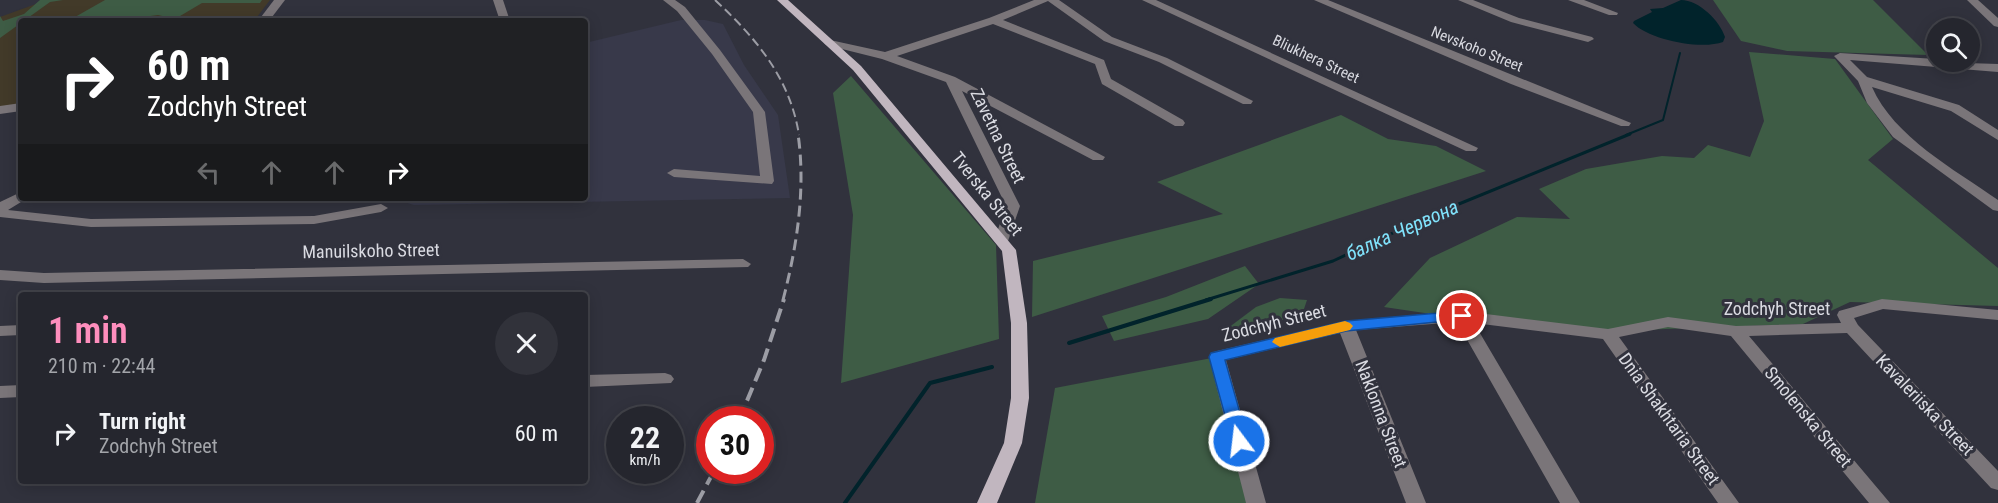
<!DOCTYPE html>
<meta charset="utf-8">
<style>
:root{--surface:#25262e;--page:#31323a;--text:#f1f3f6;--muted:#a3a5aa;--line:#42434a;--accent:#fe8ebd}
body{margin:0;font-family:"Roboto Condensed",sans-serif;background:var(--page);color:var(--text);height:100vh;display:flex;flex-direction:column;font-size:22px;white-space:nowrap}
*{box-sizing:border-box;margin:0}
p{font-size:20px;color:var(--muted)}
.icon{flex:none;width:33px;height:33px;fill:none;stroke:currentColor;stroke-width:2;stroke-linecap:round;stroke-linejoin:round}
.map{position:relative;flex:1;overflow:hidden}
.drawer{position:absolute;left:18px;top:292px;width:570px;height:192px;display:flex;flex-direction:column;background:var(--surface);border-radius:6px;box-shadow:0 3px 15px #0003,0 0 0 2px var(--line)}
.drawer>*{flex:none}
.top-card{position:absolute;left:18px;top:18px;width:570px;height:183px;border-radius:6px;box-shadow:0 3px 15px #0003,0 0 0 2px var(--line);background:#202124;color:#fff;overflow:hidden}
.buttons{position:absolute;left:1926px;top:18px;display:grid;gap:12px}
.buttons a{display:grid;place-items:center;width:54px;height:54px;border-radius:50%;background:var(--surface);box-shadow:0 3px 15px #0003,0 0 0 2px var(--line);font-size:30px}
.speed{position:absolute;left:606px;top:406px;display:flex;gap:12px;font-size:30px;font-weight:700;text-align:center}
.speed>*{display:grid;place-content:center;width:78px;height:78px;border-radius:50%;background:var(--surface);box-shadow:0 3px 15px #0003,0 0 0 2px var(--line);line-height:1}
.speed small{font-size:15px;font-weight:400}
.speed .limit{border:9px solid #d22;background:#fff;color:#111}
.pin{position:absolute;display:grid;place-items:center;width:51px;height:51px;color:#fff;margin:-26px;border:3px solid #fff;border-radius:50%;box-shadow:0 2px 6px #0007}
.me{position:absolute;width:66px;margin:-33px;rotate:345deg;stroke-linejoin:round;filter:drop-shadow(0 0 4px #0008)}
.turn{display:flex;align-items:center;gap:21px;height:126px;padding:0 30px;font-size:27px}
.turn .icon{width:78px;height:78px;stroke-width:2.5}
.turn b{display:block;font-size:42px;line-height:51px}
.lanes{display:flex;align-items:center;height:57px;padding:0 30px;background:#0003;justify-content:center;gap:30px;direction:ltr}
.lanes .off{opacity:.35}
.round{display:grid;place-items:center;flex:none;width:63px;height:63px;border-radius:32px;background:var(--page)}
.head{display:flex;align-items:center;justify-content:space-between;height:102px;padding:0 30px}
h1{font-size:36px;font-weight:600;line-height:45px;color:var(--accent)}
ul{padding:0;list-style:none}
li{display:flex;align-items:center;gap:18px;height:78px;padding:0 30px}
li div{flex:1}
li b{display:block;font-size:22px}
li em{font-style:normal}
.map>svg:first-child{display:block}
.built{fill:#38394a}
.medical{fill:#423a29}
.green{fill:#3e5c45}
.water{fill:#01232b}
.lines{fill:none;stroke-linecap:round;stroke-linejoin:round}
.stream-far2{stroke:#01232b;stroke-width:2}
.stream-far1{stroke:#01232b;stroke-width:3}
.stream{stroke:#01232b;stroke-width:4}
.minor{fill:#7a7579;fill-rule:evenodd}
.major{fill:#c1b6bf;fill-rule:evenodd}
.rail-far2{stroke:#9c9da5;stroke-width:2;stroke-dasharray:9 4.5;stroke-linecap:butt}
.rail-far1{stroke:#9c9da5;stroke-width:3;stroke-dasharray:11 6;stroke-linecap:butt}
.rail{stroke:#9c9da5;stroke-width:4;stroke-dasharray:14 7;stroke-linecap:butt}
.route{fill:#1a73e8;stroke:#114b97;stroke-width:1.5}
.slow{fill:#f59e0b}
.labels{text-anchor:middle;stroke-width:6;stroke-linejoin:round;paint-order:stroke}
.far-street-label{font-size:15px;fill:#dadbe2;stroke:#31323d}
.street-label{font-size:18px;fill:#dadbe2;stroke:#31323d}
.water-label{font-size:20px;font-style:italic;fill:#81e4fd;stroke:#31323d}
</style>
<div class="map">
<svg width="1998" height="503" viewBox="0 0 1998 503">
<rect width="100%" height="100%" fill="#31323d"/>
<path class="built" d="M681 20H705L723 24 744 65 778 115 790 198 414 205 391 198H585V43Z"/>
<path class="medical" d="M47 0H270L254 21H21V109H0V17Z"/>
<g class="green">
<path d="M40 0H63L50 2 0 38V16L3 21 24 14Z"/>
<path d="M105 0H262L260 3H202L175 19 158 15 112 21H68Z"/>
<path d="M1713 0H1873L1928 55 1787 51 1741 41Z"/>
<path d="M1749 52 1835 59 1893 139 1868 160 1998 268V306L1850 302 1803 324 1559 333 1384 307 1430 258 1517 217 1570 219 1539 189 1586 169 1662 156 1694 158 1708 145 1750 157 1764 121Z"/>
<path d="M851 76 996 245 999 339 841 383 853 215 833 93Z"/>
<path d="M1341 115 1388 139 1436 146 1486 171 1032 317 1033 261 1223 214 1157 182Z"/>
<path d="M1245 266 1259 284 1208 319 1114 341 1102 316 1166 297Z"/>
<path d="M1280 298 1307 300 1304 309 1288 318 1235 337 1224 331 1256 307Z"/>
<path d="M1217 357 1248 503H1035L1055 388Z"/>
</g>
<path class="water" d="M1681 0C1699 0 1720 21 1725 37L1723 42C1701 50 1649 40 1633 23L1634 21 1652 12 1650 9 1663 8Z"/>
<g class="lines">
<path class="stream-far2" d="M1626 135 1663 120 1680 53"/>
<path class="stream-far1" d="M1206 300 1333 261 1427 217 1630 134"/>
<g class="stream">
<path d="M1069 343 1211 299"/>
<path d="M845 503 930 383 992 367"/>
</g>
<g class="minor">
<path d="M274 0H285L269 21H258Z"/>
<path d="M493 0H503L510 21H500Z"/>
<path d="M663 0H675L685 7 720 50 765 112 774 181 772 184 674 177 667 173 674 169 760 176 753 112 712 54 677 11Z"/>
<path d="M1034 0H1059L1112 37 1167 58 1253 101 1251 104H1243L1159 62 1104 41 1048 1 1003 20 1104 60 1111 79 1183 120 1185 123 1183 126H1175L1102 84 1095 64 993 24 897 56 955 77 1105 157 1103 160H1093L962 91 1020 206 1008 241 1001 245 994 241 1006 206 946 82 882 59 826 45 824 43 830 40 885 52 989 18Z"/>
<path d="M1142 0H1156L1478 148 1476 151H1466Z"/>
<path d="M1314 0H1328L1631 123 1629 126H1621L1511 84Z"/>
<path d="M1458 0H1473L1519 18 1592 37 1594 39 1588 42 1511 22Z"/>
<path d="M1568 0H1584L1618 13 1617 15H1609Z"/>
<path d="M1967 0H1978L1998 18V27L1994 26Z"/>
<path d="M1840 53 1936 59V62L1998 64V72L1850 60 1867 77 1959 105 1998 130V140L1951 111 1872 87C1894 137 1954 169 1998 200V211L1993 210 1893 137 1867 103 1858 81 1834 56Z"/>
<path d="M21 103V111L0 114V106Z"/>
<path d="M21 192V198L26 199 8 210 91 219 314 216 381 204 388 208 381 212 314 224 91 227 0 217V202Z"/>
<path d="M743 259 751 264 748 267 44 283 0 280V270L44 273Z"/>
<path d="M1882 299 1998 310V320L1883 309 1854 318 1858 325 1998 471V490L1991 488 1847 333 1749 336 1890 503H1869L1731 336 1668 327 1619 337 1739 503H1718L1603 339 1474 323 1580 503H1560L1457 322 1356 330 1426 503H1406L1340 333 1226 360 1266 503H1246L1209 357 1211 353 1217 351 1346 321 1462 311 1608 329 1668 317 1736 326 1841 323 1837 315 1839 311Z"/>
<path d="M21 325V335L0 336V326Z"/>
<path d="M665 373 671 375 674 379 671 383 585 387V375Z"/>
<path d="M21 385V397L0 398V386Z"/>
</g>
<path class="major" d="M777 0H788L861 66 1016 250 1027 323 1029 398 1022 443 997 503H977L1004 443 1011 398V323L1002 251 853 70Z"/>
<path class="rail-far2" d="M715 0C756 38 790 78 799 135"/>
<path class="rail-far1" d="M783 300C797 246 806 189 798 134"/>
<g class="rail">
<path d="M739 420 764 360 784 299"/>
<path d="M697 503 714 471"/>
</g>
</g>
<path class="route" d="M1462 311 1469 316 1467 319 1346 331 1225 360 1248 441 1245 445 1239 447 1233 445 1209 357 1211 353 1346 321Z"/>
<path class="slow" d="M1345 321 1350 323 1353 326 1350 330 1280 347 1272 342 1275 338Z"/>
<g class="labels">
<g class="far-street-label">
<text transform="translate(1477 49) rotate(22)" y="5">Nevskoho Street</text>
<text transform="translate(1316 59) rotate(25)" y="5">Bliukhera Street</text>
</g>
<g class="street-label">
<text transform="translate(998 136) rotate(64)" y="6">Zavetna Street</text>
<text transform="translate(987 194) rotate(51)" y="6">Tverska Street</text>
<text transform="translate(371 251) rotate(-1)" y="6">Manuilskoho Street</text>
<text x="1777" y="315">Zodchyh Street</text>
<text transform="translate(1274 323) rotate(-14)" y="6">Zodchyh Street</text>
<text transform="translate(1925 405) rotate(46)" y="6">Kavaleriiska Street</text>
<text transform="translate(1381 414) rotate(69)" y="6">Naklonna Street</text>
<text transform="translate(1808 417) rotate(50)" y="6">Smolenska Street</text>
<text transform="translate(1669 419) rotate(54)" y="6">Dnia Shakhtaria Street</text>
</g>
<g class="water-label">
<text transform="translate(1402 230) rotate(-24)" y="7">балка Червона</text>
</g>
</g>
</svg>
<div class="buttons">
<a><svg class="icon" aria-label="search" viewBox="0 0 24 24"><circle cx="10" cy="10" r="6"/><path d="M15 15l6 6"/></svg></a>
</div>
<div class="speed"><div>22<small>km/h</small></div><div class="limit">30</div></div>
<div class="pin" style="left:1462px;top:316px;background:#d93025"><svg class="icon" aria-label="arrive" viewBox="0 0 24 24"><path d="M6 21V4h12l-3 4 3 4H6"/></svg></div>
<svg class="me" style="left:1239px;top:441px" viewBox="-20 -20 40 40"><circle r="17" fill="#1a73e8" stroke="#fff" stroke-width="3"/><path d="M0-11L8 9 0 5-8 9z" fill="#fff"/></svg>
<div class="top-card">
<div class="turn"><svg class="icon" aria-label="right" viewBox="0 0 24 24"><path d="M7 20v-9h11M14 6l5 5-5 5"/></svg><div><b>60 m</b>Zodchyh Street</div></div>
<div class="lanes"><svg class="icon off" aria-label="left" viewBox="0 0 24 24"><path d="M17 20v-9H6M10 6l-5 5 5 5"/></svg><svg class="icon off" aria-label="ahead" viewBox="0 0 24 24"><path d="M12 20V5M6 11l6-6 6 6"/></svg><svg class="icon off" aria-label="ahead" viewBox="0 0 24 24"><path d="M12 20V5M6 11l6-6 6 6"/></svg><svg class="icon" aria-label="right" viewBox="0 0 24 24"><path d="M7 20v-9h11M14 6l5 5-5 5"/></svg></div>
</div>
<section class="drawer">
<div class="head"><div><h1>1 min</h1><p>210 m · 22:44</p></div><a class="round"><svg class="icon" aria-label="close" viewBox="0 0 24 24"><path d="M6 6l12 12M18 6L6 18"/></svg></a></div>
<ul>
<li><svg class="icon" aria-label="right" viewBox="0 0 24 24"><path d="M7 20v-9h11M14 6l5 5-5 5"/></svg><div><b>Turn right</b><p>Zodchyh Street</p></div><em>60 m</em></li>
</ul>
</section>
</div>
